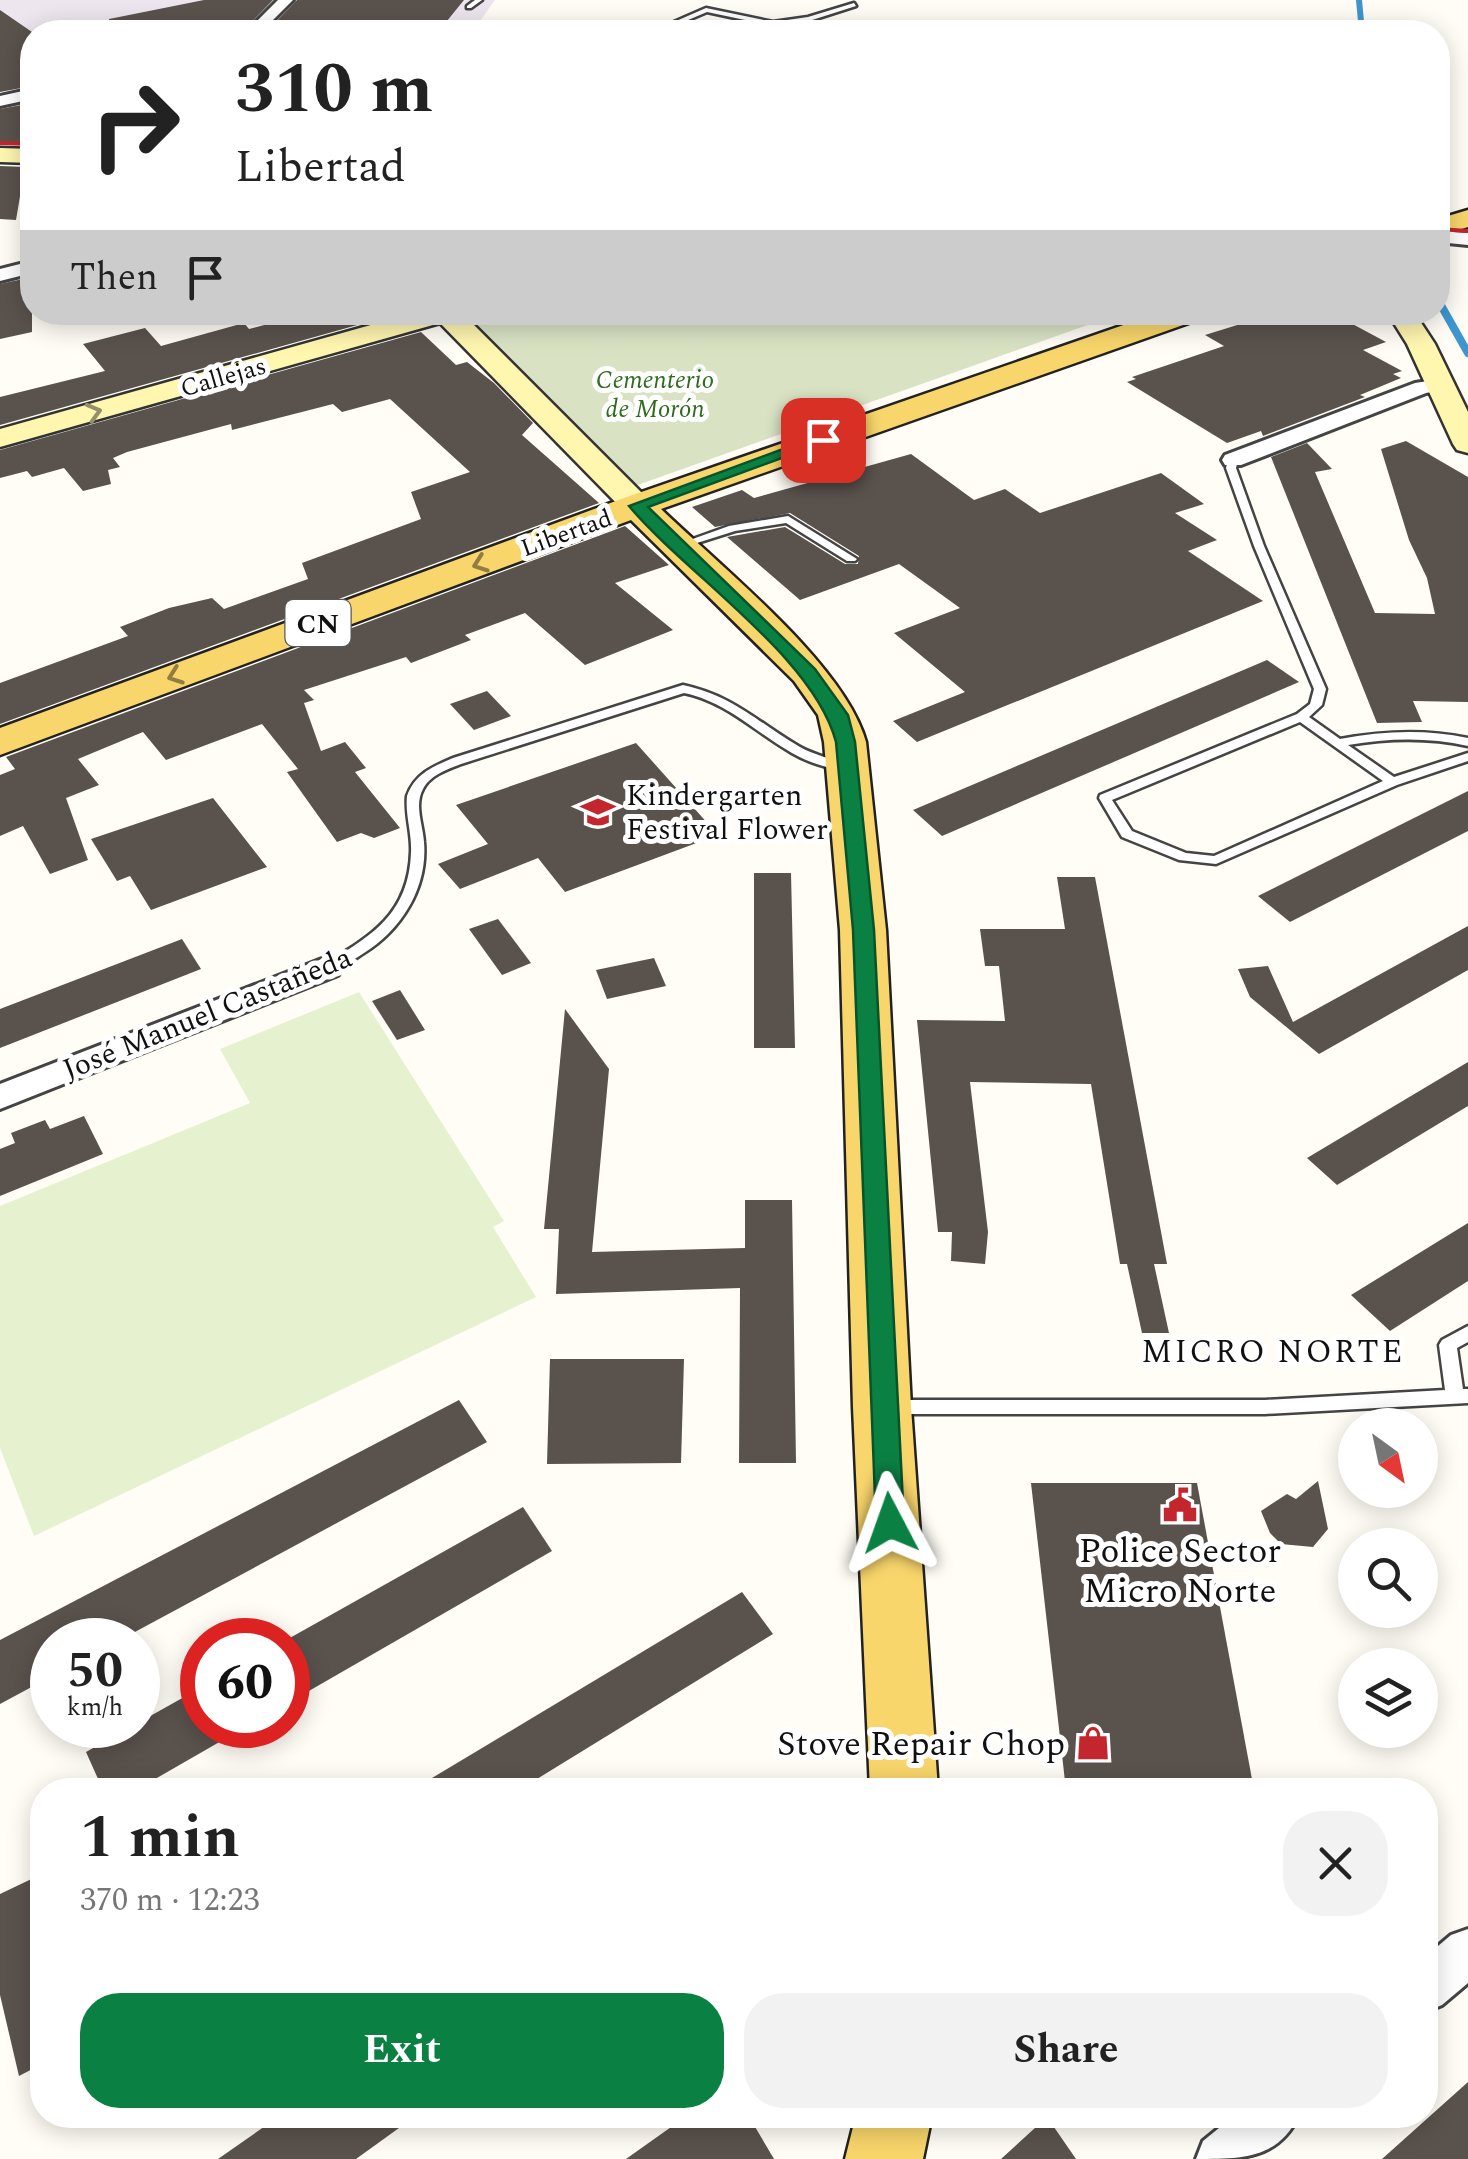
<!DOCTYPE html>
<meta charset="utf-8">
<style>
:root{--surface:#fff;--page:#f2f2f2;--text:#222;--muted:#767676;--accent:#0b8043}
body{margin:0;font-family:Spectral,serif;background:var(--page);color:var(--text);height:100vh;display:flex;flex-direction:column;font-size:38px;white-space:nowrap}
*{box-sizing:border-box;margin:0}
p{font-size:32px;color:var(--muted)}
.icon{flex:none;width:55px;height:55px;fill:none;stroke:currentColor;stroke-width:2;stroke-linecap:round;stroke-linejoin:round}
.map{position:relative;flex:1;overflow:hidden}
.sheet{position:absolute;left:30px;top:1778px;width:1408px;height:350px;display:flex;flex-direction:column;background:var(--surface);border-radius:40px;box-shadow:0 5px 25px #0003}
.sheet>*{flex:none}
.banner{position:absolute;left:20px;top:20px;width:1430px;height:305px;border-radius:40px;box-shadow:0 5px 25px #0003;background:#fff;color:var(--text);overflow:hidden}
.needle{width:65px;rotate:147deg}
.buttons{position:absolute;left:1338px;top:1408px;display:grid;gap:20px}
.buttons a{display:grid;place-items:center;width:100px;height:100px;border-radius:50%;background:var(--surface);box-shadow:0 5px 25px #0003;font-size:50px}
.speed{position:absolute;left:30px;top:1618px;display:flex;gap:20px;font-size:50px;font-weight:700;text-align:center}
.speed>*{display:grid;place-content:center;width:130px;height:130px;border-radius:50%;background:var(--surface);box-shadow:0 5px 25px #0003;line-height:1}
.speed small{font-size:25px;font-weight:400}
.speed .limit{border:15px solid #d22;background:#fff;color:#111}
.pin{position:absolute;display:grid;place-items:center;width:85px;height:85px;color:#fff;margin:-42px;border-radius:20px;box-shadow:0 5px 15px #0006}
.me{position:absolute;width:110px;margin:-55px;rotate:356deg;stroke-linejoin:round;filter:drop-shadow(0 0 8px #0008)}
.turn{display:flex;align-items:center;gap:35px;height:210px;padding:0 50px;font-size:45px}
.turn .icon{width:130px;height:130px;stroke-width:2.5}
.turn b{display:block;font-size:70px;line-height:85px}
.then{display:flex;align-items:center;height:95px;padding:0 50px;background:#0003;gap:20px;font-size:38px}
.round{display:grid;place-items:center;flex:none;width:105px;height:105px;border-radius:40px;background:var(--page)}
.overview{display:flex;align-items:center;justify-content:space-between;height:170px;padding:0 50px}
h1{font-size:60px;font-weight:700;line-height:75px}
.action{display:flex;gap:20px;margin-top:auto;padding:20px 50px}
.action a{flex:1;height:115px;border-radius:40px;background:var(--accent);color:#fff;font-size:40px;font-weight:700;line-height:115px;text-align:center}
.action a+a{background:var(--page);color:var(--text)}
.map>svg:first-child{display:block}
.industrial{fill:#eee6ef}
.cemetery{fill:#d9e3c4}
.pitch{fill:#e6f2cf}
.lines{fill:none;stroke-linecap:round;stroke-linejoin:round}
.stream-far1{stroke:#3f96cf;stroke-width:6}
.stream{stroke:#3f96cf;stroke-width:8}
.building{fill:#5a524d}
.lane-casing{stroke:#444;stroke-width:5}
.street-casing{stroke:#444;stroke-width:6}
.secondary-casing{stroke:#333;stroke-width:5}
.primary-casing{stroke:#222;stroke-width:5}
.lane{fill:#fff;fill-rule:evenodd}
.street{fill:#fff;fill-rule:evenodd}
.secondary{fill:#fff6b0;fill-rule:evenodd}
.primary{fill:#f9d66b;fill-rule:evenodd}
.rail{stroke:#c4262e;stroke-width:4}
.oneway{stroke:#948f68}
.oneway2{stroke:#917d42}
.route{fill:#0b8043;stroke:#07532c;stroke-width:2.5}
.labels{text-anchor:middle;stroke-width:10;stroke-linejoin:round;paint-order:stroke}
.far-street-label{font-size:25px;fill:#111;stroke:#fff}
.far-park-label{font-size:25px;font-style:italic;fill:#2f6b1f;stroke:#fff}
.shield{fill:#fff;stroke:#585858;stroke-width:2.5}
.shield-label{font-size:28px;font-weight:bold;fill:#111}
.poi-label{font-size:30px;fill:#111;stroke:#fff;text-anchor:start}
.street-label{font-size:30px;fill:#111;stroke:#fff}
.neighbourhood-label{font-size:32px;letter-spacing:2.5px;fill:#111;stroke:#fff}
.near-poi-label{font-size:35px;fill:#111;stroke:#fff}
</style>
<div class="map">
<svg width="1468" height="2159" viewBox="0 0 1468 2159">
<rect width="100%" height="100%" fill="#fffdf5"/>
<g class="industrial">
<path d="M0 0H255L112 32H32V49L0 56Z"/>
<path d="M289 0H495L472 32H265Z"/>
</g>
<path class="cemetery" d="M457 313H1121L635 486Z"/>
<path class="pitch" d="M359 992 504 1221 493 1227 536 1297 34 1536 0 1448V1206L250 1103 220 1049Z"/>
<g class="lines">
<path class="stream-far1" d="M1359 0 1362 32"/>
<path class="stream" d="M1438 300 1468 353"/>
</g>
<g class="building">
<path d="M204 0H273L242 32H111L109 19Z"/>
<path d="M297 0H464L438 32H266Z"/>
<path d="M0 10 32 32V86L0 92Z"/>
<path d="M32 103 28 145 0 144V109Z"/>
<path d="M0 166 25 167 16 220 0 219Z"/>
<path d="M32 277V332L0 339V284Z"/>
<path d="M314 312 400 313 0 425V397L105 371 83 344 145 328 161 346 244 323 249 329Z"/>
<path d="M1279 312H1321L1338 322 1345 320 1386 342 1363 350 1402 371 1393 374 1401 378 1360 395 1365 397 1263 436 1261 431 1227 443 1127 382 1136 379 1132 377 1224 346 1205 335Z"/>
<path d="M421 332 456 365 467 362 494 383 533 423 522 435 599 503 0 724V683L128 636 120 627 169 608 212 598 224 609 308 579 302 563 421 519 411 492 470 472 390 399 342 412 333 404 232 430 231 424 127 452 113 458 120 467 108 470 111 484 83 491 64 468 32 477 27 471 0 478V450Z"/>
<path d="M1406 441 1468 477V702L1413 701 1422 722 1377 723 1271 457 1307 443 1332 469 1315 472 1375 613 1435 614 1427 578 1409 540 1381 449Z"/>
<path d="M911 454 974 500 1005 489 1040 513 1161 473 1204 504 1175 513 1217 540 1188 551 1263 601 917 742 893 721 965 692 894 633 960 608 899 564 800 600 727 537 785 527 845 564H858L859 556 790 513 715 527 692 507 742 490 754 498Z"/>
<path d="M625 526 669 565 615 583 673 630 585 665 525 613 465 635 471 640 411 663 406 657 304 690 314 700 304 703 321 751 345 742 366 768 355 772 400 828 374 838 361 833 337 842 287 772 298 769 262 724 166 760 143 732 78 759 99 785 66 798 88 860 50 874 23 826 0 836V775L15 769 6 757Z"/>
<path d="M1267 660 1299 682 942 836 913 810Z"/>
<path d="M487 691 511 716 474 730 450 704Z"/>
<path d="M636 743 718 835 565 892 538 858 460 889 438 864 488 844 456 805Z"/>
<path d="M1468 791V831L1290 922 1258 896Z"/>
<path d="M213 798 267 867 151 910 130 876 117 881 91 839Z"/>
<path d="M754 873H791L795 1048H754Z"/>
<path d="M1057 877H1095L1167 1264H1154L1169 1333H1142L1127 1264H1120L1091 1084 970 1082 988 1232 985 1264 951 1261 952 1232H938L917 1020 1005 1021 999 966H985L980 929H1065Z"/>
<path d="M498 919 531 963 502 975 469 929Z"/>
<path d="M1468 926V970L1319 1054 1250 997 1238 969 1268 966 1293 1022Z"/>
<path d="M182 939 201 969 0 1048V1009Z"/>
<path d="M654 958 666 986 607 999 596 970Z"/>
<path d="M400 990 425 1030 397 1040 372 1001Z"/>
<path d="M565 1009 609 1069 592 1252 745 1248V1200H792L796 1463H739L740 1288 556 1294 559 1229H544Z"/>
<path d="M1468 1062V1106L1337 1185 1307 1158Z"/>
<path d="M84 1116 103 1154 0 1196V1149L15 1143 11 1133 45 1120 50 1129Z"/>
<path d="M1468 1223V1281L1390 1331 1351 1295Z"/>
<path d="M550 1359H684L681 1463 547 1464Z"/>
<path d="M459 1400 487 1442 120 1640H52V1676L0 1704V1640Z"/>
<path d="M1318 1481 1328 1529 1313 1547 1281 1544 1270 1533 1261 1511 1287 1494 1296 1499Z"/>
<path d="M1031 1483H1197L1254 1790H1066Z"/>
<path d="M523 1507 552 1551 288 1703V1639Z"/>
<path d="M742 1592 773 1634 519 1790H412Z"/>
<path d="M202 1687V1725H249L136 1790H103L86 1752Z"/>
<path d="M42 1874V2064L19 2076 0 1995V1894Z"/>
<path d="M1468 2082V2159H1382Z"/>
<path d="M281 2115H417L356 2159H218Z"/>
<path d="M688 2115H748L774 2159H626Z"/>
<path d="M1047 2117 1076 2159H1001Z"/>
</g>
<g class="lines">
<g class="lane-casing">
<g id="lane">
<path d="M475 0H482L471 8H467V6Z"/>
<path d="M854 3 856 6 809 21 773 26 707 12 660 32H651L706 8 773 22 808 17Z"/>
<path d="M1233 457 1238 460 1236 468 1264 546 1326 689 1322 705 1309 717 1340 739C1383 731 1425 729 1468 738V746C1428 737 1389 738 1348 745L1394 777 1468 753V761L1397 785 1216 864 1179 860 1122 837 1099 798 1100 795 1297 714 1310 704 1314 689 1254 546 1226 468 1228 460ZM1300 722 1383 781 1214 856 1186 853 1132 831 1112 800Z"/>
<path d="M788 516 857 559 855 561H847L786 523 735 531 678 549 673 546 729 526Z"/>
<path d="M683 685C734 696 757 722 800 747 816 756 836 759 850 768L844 772C826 767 809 763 792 753 755 732 727 702 684 693L461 764C448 769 430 775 423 789 414 805 423 825 424 842 428 888 401 930 364 953 351 961 336 973 322 971L320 968 322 965C371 937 409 914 411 852 412 833 405 815 407 796 415 774 432 767 453 758Z"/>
<path d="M1468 1326V1342L1457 1348 1463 1389H1468V1403L1265 1414H891L885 1412 882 1407 885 1402 891 1400H1265L1445 1390 1439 1345 1442 1340Z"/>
</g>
</g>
<g class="street-casing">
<g id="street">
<path d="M278 0H293L261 32H246Z"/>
<path d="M32 89V99L0 106V96Z"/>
<path d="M1438 231 1468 233V245L1438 242Z"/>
<path d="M32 261V273L0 281V269Z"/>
<path d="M1441 379 1452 385 1448 389 1426 393 1241 465H1225L1222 460 1225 455 1415 383Z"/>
<path d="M327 957 338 961 342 968 338 975 0 1109V1084Z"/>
<path d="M1468 1929V1983L1442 2005 1425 2012V1957L1451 1935Z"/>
<path d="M1235 2115H1299C1278 2159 1243 2159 1196 2159L1203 2141Z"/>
</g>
</g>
<g class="secondary-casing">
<g id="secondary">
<path d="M0 148 32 149V163L0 162Z"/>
<path d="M417 312H461L648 499 653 506 648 513H626L440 323 0 447V429Z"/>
<path d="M1387 312H1414L1435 344 1468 412V453L1457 450 1453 444 1407 344Z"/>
</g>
</g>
<g class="primary-casing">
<g id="primary">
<path d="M1468 210V227L1438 236V219Z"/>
<path d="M1161 312H1207L1203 318 661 509C721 567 845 665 866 742L886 930 911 1407 938 1790H870L853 1407 840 930 824 742 818 715 794 681 631 520 0 755V728L624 498Z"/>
<path d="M856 2115H932L923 2159H845Z"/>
</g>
</g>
<use href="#lane" class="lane"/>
<use href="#street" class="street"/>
<use href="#secondary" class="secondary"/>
<use href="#primary" class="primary"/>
<g class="rail">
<path d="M0 143 32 144"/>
<path d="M1438 229 1468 231"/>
</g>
</g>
<defs><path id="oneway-chevron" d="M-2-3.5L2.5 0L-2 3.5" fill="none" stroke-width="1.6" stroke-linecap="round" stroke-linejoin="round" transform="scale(2.5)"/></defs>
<use class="oneway" href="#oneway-chevron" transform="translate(94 412) rotate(-16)"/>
<g class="oneway2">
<use href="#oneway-chevron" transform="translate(480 564) rotate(160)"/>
<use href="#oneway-chevron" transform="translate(175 676) rotate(160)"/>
</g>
<path class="route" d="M818 436 831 440 648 507 815 669 848 715 855 742 874 930 904 1523 900 1532 890 1536 880 1532 876 1523 853 930 836 742C814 657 687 575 629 506Z"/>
<defs>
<g id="school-bare" transform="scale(2.7)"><path d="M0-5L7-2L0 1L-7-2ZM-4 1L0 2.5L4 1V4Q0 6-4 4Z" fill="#c4262e" stroke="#fff" stroke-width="2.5" paint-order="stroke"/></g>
<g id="civic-bare" transform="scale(2.7)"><path d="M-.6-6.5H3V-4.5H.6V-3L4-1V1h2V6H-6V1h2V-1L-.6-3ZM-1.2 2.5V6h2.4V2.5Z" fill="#c4262e" stroke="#fff" stroke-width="2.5" paint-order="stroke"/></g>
<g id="shop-bare" transform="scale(2.7)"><path d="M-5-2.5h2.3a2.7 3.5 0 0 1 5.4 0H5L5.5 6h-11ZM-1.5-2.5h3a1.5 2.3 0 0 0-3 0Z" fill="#c4262e" stroke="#fff" stroke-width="2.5" paint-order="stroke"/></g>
</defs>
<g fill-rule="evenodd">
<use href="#school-bare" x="598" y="812"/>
<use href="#civic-bare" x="1180" y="1505"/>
<use href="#shop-bare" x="1093" y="1743"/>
</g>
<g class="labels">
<g class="far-street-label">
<text transform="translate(223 376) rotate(-16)" y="9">Callejas</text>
<text transform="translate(566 532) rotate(-20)" y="9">Libertad</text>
</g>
<g class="far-park-label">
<text x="655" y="388">Cementerio<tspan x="655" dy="29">de Morón</tspan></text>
</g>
<rect class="shield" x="285.5" y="600" width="65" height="46" rx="8"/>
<g class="shield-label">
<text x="318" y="633">CN</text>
</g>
<g class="poi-label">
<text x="626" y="805">Kindergarten<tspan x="626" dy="34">Festival Flower</tspan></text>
</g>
<g class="street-label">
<text transform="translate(207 1013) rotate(-22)" y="10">José Manuel Castañeda</text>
</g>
<g class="neighbourhood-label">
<text x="1273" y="1362">MICRO NORTE</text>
</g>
<g class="near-poi-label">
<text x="1180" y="1562">Police Sector<tspan x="1180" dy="40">Micro Norte</tspan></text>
<text x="1065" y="1755" text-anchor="end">Stove Repair Chop</text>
</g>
</g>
</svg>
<div class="buttons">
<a><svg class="needle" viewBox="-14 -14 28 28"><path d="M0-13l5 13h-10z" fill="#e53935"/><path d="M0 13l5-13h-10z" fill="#767676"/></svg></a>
<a><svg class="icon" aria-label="search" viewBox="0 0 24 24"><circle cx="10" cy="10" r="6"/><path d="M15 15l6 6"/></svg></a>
<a><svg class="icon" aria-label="layers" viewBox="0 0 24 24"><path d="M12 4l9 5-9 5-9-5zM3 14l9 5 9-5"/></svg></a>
</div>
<div class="speed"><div>50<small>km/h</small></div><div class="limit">60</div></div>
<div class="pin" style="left:823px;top:440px;background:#d93025"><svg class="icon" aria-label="arrive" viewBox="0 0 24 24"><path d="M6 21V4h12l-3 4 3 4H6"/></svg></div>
<svg class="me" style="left:890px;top:1523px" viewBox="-20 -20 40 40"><path d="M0-17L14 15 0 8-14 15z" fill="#0b8043" stroke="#fff" stroke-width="4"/></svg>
<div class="banner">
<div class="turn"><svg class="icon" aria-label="right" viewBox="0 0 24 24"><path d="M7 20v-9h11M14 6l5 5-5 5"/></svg><div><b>310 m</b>Libertad</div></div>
<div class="then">Then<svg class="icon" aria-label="arrive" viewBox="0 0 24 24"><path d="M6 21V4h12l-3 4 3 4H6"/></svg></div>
</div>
<section class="sheet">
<div class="overview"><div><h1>1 min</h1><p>370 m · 12:23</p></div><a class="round"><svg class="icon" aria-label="close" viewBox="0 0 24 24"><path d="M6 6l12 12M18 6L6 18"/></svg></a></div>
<div class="action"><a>Exit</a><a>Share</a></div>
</section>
</div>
